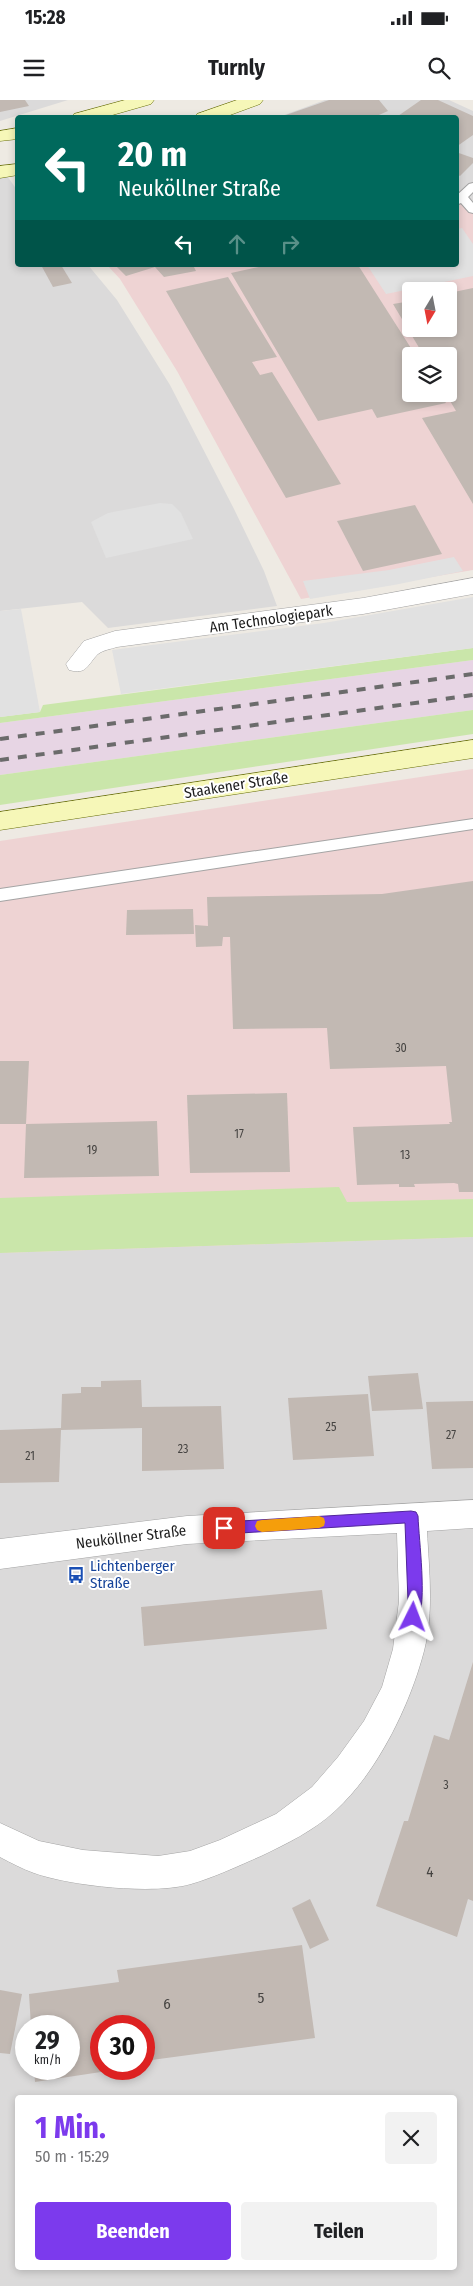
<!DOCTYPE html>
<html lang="de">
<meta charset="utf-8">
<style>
:root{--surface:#fff;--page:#f2f2f2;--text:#202124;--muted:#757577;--accent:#7c3aed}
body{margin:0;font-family:"Fira Sans Condensed",sans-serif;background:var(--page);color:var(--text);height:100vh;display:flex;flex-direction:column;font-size:19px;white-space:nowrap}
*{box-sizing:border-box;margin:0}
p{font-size:16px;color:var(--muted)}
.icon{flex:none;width:28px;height:28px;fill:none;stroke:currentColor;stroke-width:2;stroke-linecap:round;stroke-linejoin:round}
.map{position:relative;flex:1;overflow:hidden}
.details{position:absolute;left:15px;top:1995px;width:442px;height:175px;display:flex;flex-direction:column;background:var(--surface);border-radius:5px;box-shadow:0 2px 8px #0003}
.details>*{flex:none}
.guide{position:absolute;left:15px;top:15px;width:444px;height:152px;border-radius:5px;box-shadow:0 2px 8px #0003;background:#00695c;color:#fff;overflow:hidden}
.needle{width:32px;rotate:190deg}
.controls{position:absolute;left:402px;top:182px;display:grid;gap:10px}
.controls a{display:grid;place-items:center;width:55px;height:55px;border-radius:5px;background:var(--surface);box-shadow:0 2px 8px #0003;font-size:25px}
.speed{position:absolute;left:15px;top:1915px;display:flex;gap:10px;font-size:25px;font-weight:700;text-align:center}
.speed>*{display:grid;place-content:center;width:65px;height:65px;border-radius:50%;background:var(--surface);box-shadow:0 2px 8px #0003;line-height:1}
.speed small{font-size:12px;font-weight:400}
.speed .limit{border:8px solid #d22;background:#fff;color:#111}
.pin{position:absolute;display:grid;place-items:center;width:42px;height:42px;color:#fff;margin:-21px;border-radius:10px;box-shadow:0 2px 8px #0006}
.me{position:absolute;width:55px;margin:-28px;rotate:3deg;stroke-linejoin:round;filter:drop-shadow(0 0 4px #0008)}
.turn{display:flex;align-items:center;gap:18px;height:105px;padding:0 20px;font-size:22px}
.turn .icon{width:65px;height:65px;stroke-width:2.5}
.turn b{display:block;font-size:35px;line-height:42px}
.lanes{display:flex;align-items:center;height:48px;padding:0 20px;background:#0003;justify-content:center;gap:25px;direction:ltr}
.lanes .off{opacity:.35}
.round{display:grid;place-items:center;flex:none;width:52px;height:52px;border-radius:5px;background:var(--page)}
.summary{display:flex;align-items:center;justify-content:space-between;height:85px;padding:0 20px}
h1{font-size:30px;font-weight:700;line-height:38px;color:var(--accent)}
.action{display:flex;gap:10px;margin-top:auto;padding:10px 20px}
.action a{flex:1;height:58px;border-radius:5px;background:var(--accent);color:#fff;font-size:20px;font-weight:700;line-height:58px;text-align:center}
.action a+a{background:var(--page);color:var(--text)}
.status{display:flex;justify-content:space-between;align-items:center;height:35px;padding:0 25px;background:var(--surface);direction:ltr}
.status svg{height:14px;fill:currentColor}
header{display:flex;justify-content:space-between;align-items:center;height:65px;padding:0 20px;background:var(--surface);font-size:22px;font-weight:700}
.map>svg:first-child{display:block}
.residential{fill:#dbdada;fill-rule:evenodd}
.commercial{fill:#eed3d3;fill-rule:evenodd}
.industrial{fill:#e7d5e4}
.grass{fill:#cae6aa}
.parking{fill:#e1e1e1}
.building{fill:#c2b9b3}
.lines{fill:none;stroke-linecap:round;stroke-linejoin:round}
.lane-casing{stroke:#a4a4a4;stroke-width:2}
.street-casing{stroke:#a4a4a4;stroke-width:1}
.secondary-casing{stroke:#686f09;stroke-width:1}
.lane{fill:#fff;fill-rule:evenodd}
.street{fill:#fff;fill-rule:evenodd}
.secondary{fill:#f6f7b8;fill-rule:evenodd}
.rail{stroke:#6b6b6b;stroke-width:4;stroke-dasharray:9 9;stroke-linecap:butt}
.route{fill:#7c3aed;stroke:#51269a}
.slow{fill:#f59e0b}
.labels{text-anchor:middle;stroke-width:4;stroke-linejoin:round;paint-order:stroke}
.number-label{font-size:12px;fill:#464442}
.street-label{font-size:15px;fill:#1d1d1d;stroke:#fff}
.transit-label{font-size:15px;fill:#164399;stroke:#fff;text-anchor:start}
.near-number-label{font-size:15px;fill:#464442}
</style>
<div class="status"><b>15:28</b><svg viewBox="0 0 49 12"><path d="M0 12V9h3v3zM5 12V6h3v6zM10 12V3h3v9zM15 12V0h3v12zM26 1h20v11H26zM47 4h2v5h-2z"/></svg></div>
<header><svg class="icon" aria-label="menu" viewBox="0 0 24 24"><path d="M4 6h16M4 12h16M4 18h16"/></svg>Turnly<svg class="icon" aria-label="search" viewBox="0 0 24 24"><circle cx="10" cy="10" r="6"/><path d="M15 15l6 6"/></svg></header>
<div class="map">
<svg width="473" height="2186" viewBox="0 0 473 2186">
<rect width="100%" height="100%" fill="#eeeae3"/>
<g class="residential">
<path d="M0 0H68L0 21Z"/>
<path d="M325 0H449L473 11V109L456 102V18H276Z"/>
<path d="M0 66 17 90 18 165H88L117 200 170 285 234 409 264 471 277 506 108 528 82 502 0 511Z"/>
<path d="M473 1137V2186H0V1153ZM26 1926H69V1969H26ZM101 1926H144V1969H101ZM18 1998H455V2168H18Z"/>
</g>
<g class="commercial">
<path d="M462 97 473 113V470L301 499 177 271 120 179 107 165H456V102ZM411 191H449V229H411ZM411 256H449V294H411Z"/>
<path d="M473 669V1137L0 1153V741Z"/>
</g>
<path class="industrial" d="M473 560V610L0 675V623Z"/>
<g class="grass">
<path d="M473 548V560L0 623V617L40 612 43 605Z"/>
<path d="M473 610V634L0 705V675Z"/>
<path d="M339 1087 347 1102 473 1099V1137L0 1153V1098Z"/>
</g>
<g class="parking">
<path d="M462 128 473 144V176L386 194 367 165H456V129Z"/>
<path d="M160 403 172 404 181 413 193 439 106 458 91 422 108 413Z"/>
<path d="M454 457 463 471 394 485 310 499 303 481 389 470Z"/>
<path d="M473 497V548L121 594 112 550 324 523Z"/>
<path d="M21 509 40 612 0 617V511Z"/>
</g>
<g class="building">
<path d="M0 0H25L29 6 0 12Z"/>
<path d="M329 0H379L388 11 372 18H289L286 15Z"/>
<path d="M421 0H438L473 16V35L456 47V18H403L398 16Z"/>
<path d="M456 52 473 58V63L460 76 456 74Z"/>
<path d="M41 165H61L72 183 53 187Z"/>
<path d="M115 165H193L196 171 164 177 155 167 126 176Z"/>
<path d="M268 165H358L416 256H411V294H440L446 303 377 318 372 309 318 321 231 173Z"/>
<path d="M228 177 277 257 252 262 260 275 272 272 341 384 286 398 166 191Z"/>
<path d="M473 188V404L422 318 456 311 446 294H449V256H424L393 204 411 201V229H449V193Z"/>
<path d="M415 405 442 454 363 471 337 421Z"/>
<path d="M473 781V1092H459L458 1084 454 1083 414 1084 415 1087H399V1084L357 1085 353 1027 450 1024 449 1022H452L446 966 330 969 327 928 233 929 230 837H223L222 846 196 847 195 825 208 826 207 797 382 794Z"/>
<path d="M193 809 194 834 126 835 127 810Z"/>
<path d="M0 961H29L26 1024 157 1021 159 1076 24 1078 26 1024H0Z"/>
<path d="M287 993 290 1072 190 1073 187 995Z"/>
<path d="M418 1273 423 1309 372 1311 368 1276Z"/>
<path d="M141 1280 142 1307 221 1306 224 1369 142 1371V1328L61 1330 59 1382 0 1383V1330L61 1328 62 1294 81 1293V1287H101V1281Z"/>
<path d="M368 1294 374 1356 293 1360 288 1298Z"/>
<path d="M473 1301V1368L432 1369 426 1302Z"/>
<path d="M322 1490 327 1529 144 1546 141 1507Z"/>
<path d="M473 1562V1801L468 1799 457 1837 376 1806 404 1721H408L434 1635 449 1640Z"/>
<path d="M310 1799 329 1840 310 1849 292 1808Z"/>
<path d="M302 1845 315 1938 144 1961V1926H101V1969L114 1970 35 1982 34 1969H69V1926H31L29 1894 119 1882 117 1870Z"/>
<path d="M0 1890 22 1894 10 1954 0 1953Z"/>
</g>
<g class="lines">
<g class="lane-casing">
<g id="lane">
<path d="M473 83V92L468 97 473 103V113L469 112 461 103 456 105V96L469 84Z"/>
<path d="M473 719V729L0 801V789Z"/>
</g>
</g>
<g class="street-casing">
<g id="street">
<path d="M473 478V494L363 514 117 547C111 549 103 550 98 554 87 565 87 575 69 570L66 564 84 541 115 531 363 498Z"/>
<path d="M473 1400V1428L427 1431C429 1470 434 1512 424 1551 410 1605 377 1673 335 1711 313 1731 288 1743 261 1756 238 1766 215 1777 191 1784 154 1795 71 1786 34 1773 23 1769 11 1763 0 1757V1723L39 1741 83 1750 158 1756 190 1751 220 1740 276 1714 312 1687 338 1657 364 1621 382 1587 393 1549 399 1501 397 1433 187 1444 0 1469V1439L187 1416Z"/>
</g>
</g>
<g class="secondary-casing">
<g id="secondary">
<path d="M125 0H154L151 4 102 18H71L74 14Z"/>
<path d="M237 0H263L260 4 222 18H194L197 14Z"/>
<path d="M18 28V39L0 41V31Z"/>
<path d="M18 64V75L0 78V66Z"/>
<path d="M473 640V658L0 730V712Z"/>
</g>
</g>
<use href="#lane" class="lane"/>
<use href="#street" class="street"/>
<use href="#secondary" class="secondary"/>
<g class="rail">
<path d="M0 639 473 574"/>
<path d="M0 660 473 595"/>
</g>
</g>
<path class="route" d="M411 1411 416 1412 418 1416C419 1442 427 1500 418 1521L413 1523 408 1521 407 1517 408 1501 405 1423 224 1434 220 1432 218 1428 220 1424 224 1422Z"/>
<path class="slow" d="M319 1416 324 1418 325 1422 324 1426 319 1428 262 1432 257 1430 255 1426 257 1421 262 1420Z"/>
<defs>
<g id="bus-bare" transform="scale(1.35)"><path d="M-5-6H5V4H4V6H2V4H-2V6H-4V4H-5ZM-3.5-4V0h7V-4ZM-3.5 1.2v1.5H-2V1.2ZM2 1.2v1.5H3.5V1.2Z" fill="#1a4fb4" stroke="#fff" stroke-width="2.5" paint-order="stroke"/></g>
</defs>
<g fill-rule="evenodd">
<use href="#bus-bare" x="76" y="1475"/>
</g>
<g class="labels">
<g class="number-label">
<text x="401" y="952">30</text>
<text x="239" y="1038">17</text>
<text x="92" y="1054">19</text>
<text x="405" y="1059">13</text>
<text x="331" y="1331">25</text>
<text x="451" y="1339">27</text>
<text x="183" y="1353">23</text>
<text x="30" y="1360">21</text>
<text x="446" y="1689">3</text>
</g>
<g class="street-label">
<text transform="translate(271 519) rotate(-8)" y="5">Am Technologiepark</text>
<text transform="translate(236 685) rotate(-9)" y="5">Staakener Straße</text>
<text transform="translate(131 1437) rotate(-7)" y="5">Neuköllner Straße</text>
</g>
<g class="transit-label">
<text x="90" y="1471">Lichtenberger<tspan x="90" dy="17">Straße</tspan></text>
</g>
<g class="near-number-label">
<text x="430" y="1777">4</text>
<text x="261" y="1903">5</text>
<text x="167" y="1909">6</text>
</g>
</g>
</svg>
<div class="controls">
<a><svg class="needle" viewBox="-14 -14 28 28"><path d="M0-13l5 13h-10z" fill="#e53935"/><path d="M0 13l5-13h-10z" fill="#757577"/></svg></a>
<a><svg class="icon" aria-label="layers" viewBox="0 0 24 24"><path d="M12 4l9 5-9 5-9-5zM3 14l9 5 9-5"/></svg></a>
</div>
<div class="speed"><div>29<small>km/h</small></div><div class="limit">30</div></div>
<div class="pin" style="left:224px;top:1428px;background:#d93025"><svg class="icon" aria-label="arrive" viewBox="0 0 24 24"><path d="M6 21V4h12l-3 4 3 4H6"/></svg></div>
<svg class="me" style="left:413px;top:1517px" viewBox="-20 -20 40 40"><path d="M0-17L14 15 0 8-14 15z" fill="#7c3aed" stroke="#fff" stroke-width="4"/></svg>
<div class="guide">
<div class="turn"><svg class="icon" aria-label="left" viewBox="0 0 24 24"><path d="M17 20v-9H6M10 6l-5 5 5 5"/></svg><div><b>20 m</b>Neuköllner Straße</div></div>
<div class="lanes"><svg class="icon" aria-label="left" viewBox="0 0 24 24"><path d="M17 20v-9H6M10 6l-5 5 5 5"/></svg><svg class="icon off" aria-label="ahead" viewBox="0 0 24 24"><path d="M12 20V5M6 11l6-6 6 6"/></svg><svg class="icon off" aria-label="right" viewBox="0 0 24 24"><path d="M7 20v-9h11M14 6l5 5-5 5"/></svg></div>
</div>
<section class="details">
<div class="summary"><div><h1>1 Min.</h1><p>50 m · 15:29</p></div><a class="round"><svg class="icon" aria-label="close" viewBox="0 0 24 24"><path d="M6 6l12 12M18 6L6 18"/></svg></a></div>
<div class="action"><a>Beenden</a><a>Teilen</a></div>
</section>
</div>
